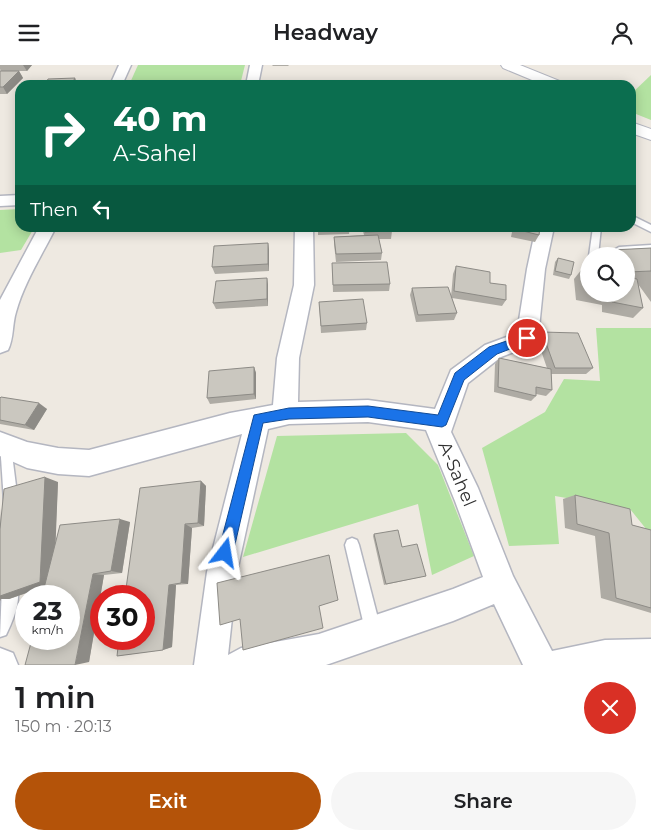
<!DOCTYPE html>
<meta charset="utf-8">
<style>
:root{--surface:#fff;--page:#f6f6f6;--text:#202124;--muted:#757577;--accent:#b45309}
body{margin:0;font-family:Montserrat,sans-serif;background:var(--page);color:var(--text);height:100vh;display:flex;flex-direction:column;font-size:19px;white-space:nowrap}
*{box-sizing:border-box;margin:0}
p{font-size:16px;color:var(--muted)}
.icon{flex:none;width:28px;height:28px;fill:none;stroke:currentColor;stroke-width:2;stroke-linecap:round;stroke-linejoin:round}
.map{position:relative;height:600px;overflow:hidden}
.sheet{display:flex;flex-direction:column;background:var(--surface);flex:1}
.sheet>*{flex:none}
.hud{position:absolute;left:15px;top:15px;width:621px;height:152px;border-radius:15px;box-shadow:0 2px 12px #0003;background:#0b6e4f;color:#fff;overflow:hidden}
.tools{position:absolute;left:580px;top:182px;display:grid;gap:10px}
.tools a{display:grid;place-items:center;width:55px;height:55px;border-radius:50%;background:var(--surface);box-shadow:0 2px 12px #0003;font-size:25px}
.speed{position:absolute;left:15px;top:520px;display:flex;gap:10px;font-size:25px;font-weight:700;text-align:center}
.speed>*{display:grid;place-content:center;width:65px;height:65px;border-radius:50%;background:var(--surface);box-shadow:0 2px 12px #0003;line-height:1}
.speed small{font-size:12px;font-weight:400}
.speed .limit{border:8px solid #d22;background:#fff;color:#111}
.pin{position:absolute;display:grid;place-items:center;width:42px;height:42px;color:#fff;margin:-21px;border:2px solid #fff;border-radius:50%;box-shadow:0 1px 5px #0007}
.me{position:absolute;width:55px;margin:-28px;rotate:14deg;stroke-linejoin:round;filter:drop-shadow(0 0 4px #0008)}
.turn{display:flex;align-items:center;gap:18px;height:105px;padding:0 15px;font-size:22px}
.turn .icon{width:65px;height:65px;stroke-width:2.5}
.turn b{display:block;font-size:35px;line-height:42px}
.then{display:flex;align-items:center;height:48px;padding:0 15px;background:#0003;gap:10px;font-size:19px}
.round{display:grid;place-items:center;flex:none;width:52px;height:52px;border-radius:26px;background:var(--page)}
.overview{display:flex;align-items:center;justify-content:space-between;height:85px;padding:0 15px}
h1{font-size:30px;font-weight:600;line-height:38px}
.button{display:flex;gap:10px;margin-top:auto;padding:10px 15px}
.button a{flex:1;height:58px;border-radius:30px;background:var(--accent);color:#fff;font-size:20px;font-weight:600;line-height:58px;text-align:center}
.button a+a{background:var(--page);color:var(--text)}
header{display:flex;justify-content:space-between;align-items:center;height:65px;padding:0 15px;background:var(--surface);font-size:22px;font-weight:600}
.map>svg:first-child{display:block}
.green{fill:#b3e2a1}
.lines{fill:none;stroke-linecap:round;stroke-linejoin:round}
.lane-casing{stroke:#b4b6c0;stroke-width:3}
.street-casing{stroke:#b4b6c0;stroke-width:3}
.secondary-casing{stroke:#b4b6c0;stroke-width:2}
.lane{fill:#fff;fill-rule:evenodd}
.street{fill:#fff;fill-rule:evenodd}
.secondary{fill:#fff;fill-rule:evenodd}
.wall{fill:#aeaba4}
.shaded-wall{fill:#8d8b86}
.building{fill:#cac7bf;stroke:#8d8b86}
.route{fill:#1a73e8;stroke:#114b97}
.labels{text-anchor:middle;stroke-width:5;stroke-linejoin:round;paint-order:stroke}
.street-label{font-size:18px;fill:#2e2e2e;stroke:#fff}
</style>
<header><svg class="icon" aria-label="menu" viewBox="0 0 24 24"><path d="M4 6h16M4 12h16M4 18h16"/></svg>Headway<svg class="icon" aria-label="person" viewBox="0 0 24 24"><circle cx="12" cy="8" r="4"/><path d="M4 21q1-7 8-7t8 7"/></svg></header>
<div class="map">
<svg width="651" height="600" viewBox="0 0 651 600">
<rect width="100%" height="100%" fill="#eee9e1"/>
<g class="green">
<path d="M138 0H245L240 20H129Z"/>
<path d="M651 10V55L631 47V29Z"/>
<path d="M20 144V162L34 163 21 185 0 188V145Z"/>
<path d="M596 263H651V470L630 444 555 431 559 479 509 481 482 383 545 347 564 314 600 316Z"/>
<path d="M406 368 438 400 474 491 432 510 418 439 243 492 277 371Z"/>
</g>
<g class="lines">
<g class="lane-casing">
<g id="lane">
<path d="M631 150 651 160V167L631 157Z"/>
<path d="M593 162H601L598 191H589Z"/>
<path d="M651 180V186L619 188 614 185 619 182Z"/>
<path d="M5 375 10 377 11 381 18 437 16 442 11 444 6 442 4 437 0 378Z"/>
<path d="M352 473 357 475 359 480 381 565 379 571 373 573 367 571 365 565 345 480 347 475Z"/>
<path d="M10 512 15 515C23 533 14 553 6 570L0 572 2 520 5 515Z"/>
</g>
</g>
<g class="street-casing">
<g id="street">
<path d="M119 0H131L122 20H110Z"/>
<path d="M250 0H262L258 20H246Z"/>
<path d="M20 130V140L0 141V131Z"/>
<path d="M39 162H56C42 190 24 218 16 247 12 260 14 273 8 285L0 288V235Z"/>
<path d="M295 162H313L314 220 299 293 298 337 368 335 435 344 451 305 485 280 517 268 527 204 536 162H554L545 204 538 273 535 279 501 292 468 318 451 367 478 423 513 511 552 586 605 575 651 574V600H523L494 539 453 556 326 600H194L207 507 242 369 89 411 58 409 27 403 0 391V367L27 377 58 383 89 385 230 348 273 340 277 293 294 220ZM368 357 426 365 455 436 483 512 453 524 319 569 241 583 228 590 237 507 268 364 289 359Z"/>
<path d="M0 583 13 588 18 600H0Z"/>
</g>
</g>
<g class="secondary-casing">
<g id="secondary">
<path d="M501 0H520L562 17 564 20H544L503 3Z"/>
<path d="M631 57 651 64V75L631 68Z"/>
</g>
</g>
<use href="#lane" class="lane"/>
<use href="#street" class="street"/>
<use href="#secondary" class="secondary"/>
</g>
<g class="wall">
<path d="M0 0H32L27 6H19L23 13 7 29H0V6H1L0 4Z"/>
<path d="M272 0H289L288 1H273Z"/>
<path d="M318 162H350L349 169 318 170Z"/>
<path d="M362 162H391L392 166 391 174H379L382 188 381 195 336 197 334 179V172L364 170Z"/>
<path d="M513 162H540L539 170 535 177 511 172Z"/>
<path d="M268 178 269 185V206L215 209 212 202Z"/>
<path d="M651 183V237L638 219 643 243 633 253 602 247V240L576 235 574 214 582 204 589 205V229H626V191H607L612 185Z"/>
<path d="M558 193 571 210 569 214 553 210 555 197Z"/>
<path d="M332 198 390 219 389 226 333 227Z"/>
<path d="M456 201 490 218 506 235 502 241 452 233 457 248 454 255 416 257 410 230 412 223 451 232 453 209Z"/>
<path d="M267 213 268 220V241L216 244 213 238Z"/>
<path d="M319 237 367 258 366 265 321 268Z"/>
<path d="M542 267 593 303 586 309H551L552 325 546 331 536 329V331L531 336 494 327 495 299 499 293 547 303 537 274Z"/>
<path d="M254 302 256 308V334L210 339 207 333Z"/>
<path d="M0 333 47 344 34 365 0 359Z"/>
<path d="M201 416 206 421 204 461 192 463 188 519 176 520 172 582 163 585 117 591Z"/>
<path d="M58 417 55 478 130 457 122 508 104 510 89 597 45 522 9 534H1L0 536V443V460Z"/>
<path d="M575 430 632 460 651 465V548L601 533 595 471 565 463 563 434Z"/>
<path d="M374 469 426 511 384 520 373 471Z"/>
</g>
<g class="shaded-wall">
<path d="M23 0H32L27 6Z"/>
<path d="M19 6 23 13 7 29 3 22Z"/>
<path d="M75 13 78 20H71Z"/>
<path d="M268 178 269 185V206L268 199Z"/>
<path d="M267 213 268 220V241L267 234Z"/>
<path d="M254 302 256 308V334L254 329Z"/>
<path d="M39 338 47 344 34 365 25 360Z"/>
<path d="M45 412 58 417 54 518 9 534H1L0 536V443L3 531Z"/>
<path d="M201 416 206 421 204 461 198 458Z"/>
<path d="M120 454 130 457 122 508 111 506Z"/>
<path d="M185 459 192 463 188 519 181 518Z"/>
<path d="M93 509 104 510 89 597 75 600Z"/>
<path d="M169 520H176L172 582 163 585Z"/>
</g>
<g class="building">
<path d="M0 6H19L3 22H0Z"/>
<path d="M75 13 71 20H45L48 14Z"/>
<path d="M364 162H391L392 166 365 167Z"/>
<path d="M515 162H540L539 170 515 164Z"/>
<path d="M378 170 382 188 336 189 334 172Z"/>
<path d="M268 178V199L212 202 214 181Z"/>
<path d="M651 183V206L628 207 626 204V191H616L612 185Z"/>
<path d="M558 193 574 197 571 210 555 206Z"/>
<path d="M387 197 390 219 333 220 332 198Z"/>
<path d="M456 201 490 207V218L506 220V235L454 226Z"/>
<path d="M582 204 589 205V226L585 225Z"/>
<path d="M626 212 637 214 643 243 612 237 611 230 603 229H626Z"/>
<path d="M267 213V234L213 238 216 216Z"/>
<path d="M448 222 457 248 418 250 412 223Z"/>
<path d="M363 234 367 258 321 261 319 237Z"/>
<path d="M542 267 578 268 593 303H555Z"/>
<path d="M499 293 551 304 552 325 536 322V331L498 322Z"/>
<path d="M254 302V329L207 333 209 306Z"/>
<path d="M1 332 39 338 25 360 0 355V333Z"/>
<path d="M45 412 40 517 0 531V464L4 424Z"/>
<path d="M201 416 198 458 185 459 181 518 169 520 163 585 117 591 119 574H144V531H125L140 423Z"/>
<path d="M575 430 630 444 632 460 651 465V543L616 533 609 468 577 459Z"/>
<path d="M120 454 111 506 93 509 75 600H25L32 574H69V531H42L60 460Z"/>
<path d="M398 465 402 482 417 479 426 511 386 519 374 469Z"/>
<path d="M329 490 338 535 319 541 323 563 243 585 240 554 220 560 217 518Z"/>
</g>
<path class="route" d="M527 269 531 270 532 273 531 276 497 289 464 315 446 360 442 362 368 352 289 354 263 358 233 488 230 493 225 496 220 493 218 488 254 350 289 343 368 341 438 350 455 308 489 282Z"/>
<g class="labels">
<g class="street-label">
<text transform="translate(457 409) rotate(67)" y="6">A-Sahel</text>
</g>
</g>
</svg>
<div class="tools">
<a><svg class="icon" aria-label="search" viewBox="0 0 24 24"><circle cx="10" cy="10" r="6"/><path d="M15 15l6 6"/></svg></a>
</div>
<div class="speed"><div>23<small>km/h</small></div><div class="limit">30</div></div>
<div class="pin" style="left:527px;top:273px;background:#d93025"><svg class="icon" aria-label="arrive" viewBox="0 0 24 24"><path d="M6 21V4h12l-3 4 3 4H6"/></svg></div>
<svg class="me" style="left:225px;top:488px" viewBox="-20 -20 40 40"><path d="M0-17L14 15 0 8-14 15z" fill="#1a73e8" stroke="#fff" stroke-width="4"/></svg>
<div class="hud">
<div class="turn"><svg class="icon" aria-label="right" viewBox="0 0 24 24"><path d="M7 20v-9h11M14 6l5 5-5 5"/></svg><div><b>40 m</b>A-Sahel</div></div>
<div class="then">Then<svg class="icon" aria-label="left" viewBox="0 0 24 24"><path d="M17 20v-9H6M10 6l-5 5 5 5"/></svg></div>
</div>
</div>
<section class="sheet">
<div class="overview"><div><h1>1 min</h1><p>150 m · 20:13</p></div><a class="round" style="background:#d93025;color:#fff"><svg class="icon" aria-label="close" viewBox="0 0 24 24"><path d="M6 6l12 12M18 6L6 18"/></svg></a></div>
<div class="button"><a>Exit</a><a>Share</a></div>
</section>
